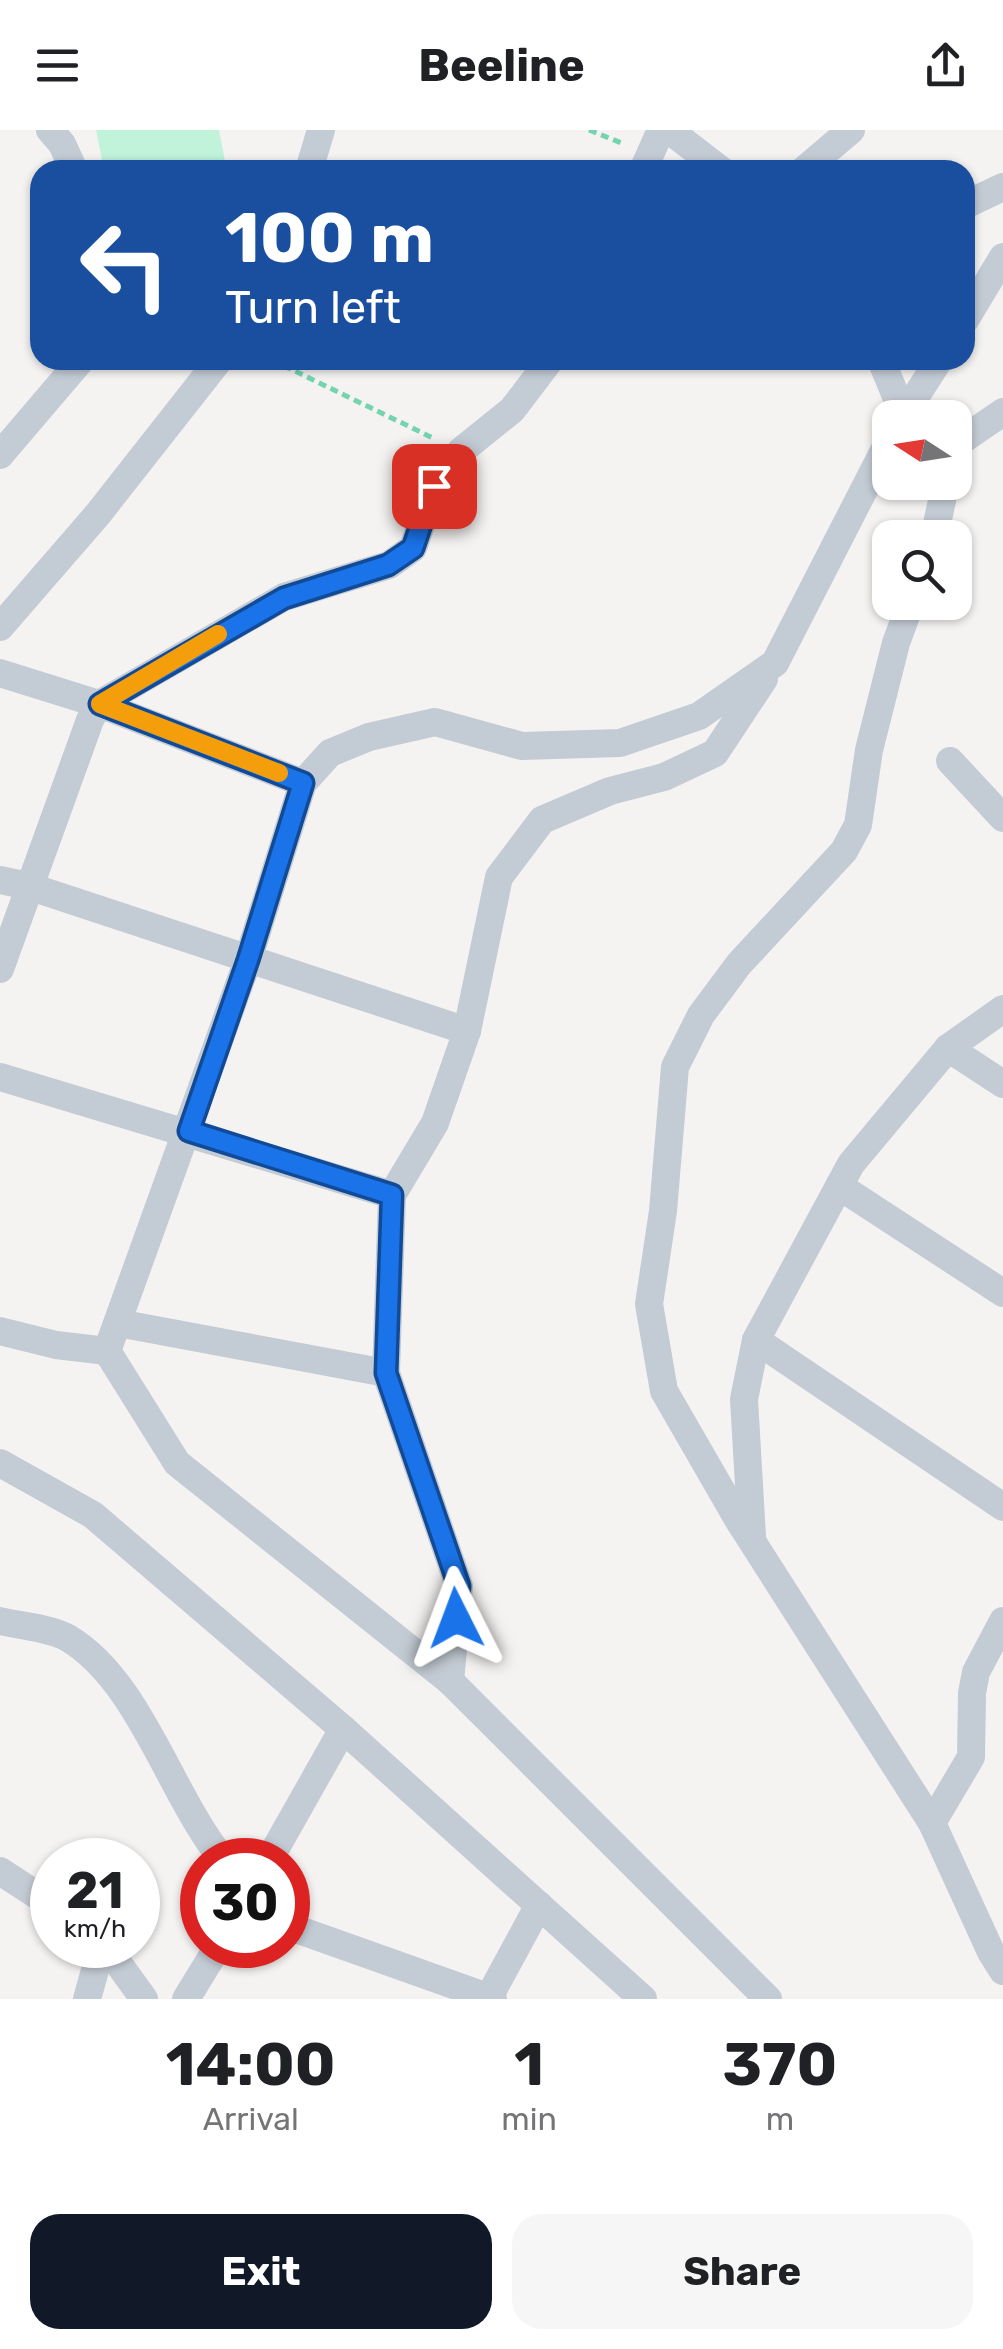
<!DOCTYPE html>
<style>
:root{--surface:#fff;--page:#f6f6f6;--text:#202124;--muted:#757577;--accent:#111827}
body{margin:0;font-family:Rubik,sans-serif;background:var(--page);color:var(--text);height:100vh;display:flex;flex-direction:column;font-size:38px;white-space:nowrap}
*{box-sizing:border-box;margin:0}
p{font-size:32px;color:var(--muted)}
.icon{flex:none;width:55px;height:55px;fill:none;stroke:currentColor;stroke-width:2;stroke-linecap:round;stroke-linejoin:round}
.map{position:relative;height:1869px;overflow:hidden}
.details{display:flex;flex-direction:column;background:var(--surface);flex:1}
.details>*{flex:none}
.hud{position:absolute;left:30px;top:30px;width:945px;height:210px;border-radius:30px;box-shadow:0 2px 8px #0004;background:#1a4fa0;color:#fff;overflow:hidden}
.needle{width:65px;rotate:282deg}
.controls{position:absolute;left:872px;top:270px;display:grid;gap:20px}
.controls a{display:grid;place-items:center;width:100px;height:100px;border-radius:20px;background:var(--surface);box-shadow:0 2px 8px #0004;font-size:50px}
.speed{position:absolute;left:30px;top:1708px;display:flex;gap:20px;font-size:50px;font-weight:700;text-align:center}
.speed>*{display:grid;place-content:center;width:130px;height:130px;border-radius:50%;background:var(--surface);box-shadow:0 2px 8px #0004;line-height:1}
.speed small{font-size:25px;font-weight:400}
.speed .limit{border:15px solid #d22;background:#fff;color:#111}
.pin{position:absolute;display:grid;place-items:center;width:85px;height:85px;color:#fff;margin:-42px;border-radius:20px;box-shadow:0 5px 15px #0006}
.me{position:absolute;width:110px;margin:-55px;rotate:357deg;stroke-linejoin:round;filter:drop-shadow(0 0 8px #0008)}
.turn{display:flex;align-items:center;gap:35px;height:210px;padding:0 30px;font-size:45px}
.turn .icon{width:130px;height:130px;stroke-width:2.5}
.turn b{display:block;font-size:70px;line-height:85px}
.eta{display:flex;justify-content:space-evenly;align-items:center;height:170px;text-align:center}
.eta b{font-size:60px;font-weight:700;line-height:70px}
.button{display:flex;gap:20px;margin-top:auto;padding:20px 30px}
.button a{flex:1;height:115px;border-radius:30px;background:var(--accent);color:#fff;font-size:40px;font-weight:700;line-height:115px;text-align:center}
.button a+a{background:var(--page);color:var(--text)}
header{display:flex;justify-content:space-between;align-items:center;height:130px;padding:0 30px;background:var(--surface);font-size:45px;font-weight:700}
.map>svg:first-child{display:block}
.green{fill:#c0f3da}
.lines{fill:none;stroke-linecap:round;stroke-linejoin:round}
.path{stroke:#75d4b0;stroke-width:5;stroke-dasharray:8 5;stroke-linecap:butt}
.minor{stroke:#c3cbd4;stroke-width:28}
.route-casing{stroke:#114b97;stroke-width:25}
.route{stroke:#1a73e8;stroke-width:18}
.slow{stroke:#f59e0b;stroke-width:18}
</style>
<header><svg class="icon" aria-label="menu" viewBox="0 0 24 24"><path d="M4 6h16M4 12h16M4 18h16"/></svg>Beeline<svg class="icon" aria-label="share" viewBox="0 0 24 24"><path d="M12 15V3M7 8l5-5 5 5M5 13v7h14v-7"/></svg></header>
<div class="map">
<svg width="1003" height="1869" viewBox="0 0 1003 1869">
<rect width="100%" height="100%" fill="#f5f3f2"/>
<path class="green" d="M96 0H219L225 31 181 40H104Z"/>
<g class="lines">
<g class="path">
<path d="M589 0 624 14"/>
<path d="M272 230 435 309"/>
</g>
<g class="minor">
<path d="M50 0 62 14 74 40"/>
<path d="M669 0 721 40"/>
<path d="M309 40 321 0"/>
<path d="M643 40 661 0"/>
<path d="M804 40 851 0"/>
<path d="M965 75 1003 57"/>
<path d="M965 190 1003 127"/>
<path d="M881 230 905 288"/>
<path d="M902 288 939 230"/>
<path d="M955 315 1003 282"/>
<path d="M0 325 81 230"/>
<path d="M934 408 946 352"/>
<path d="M911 472 896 513 869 620 858 695 844 721 739 834 701 885 675 937 663 1081 649 1174 664 1261 739 1391 932 1693 991 1822 1003 1841"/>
<path d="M0 497 98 384 219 230"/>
<path d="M0 543 99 574 303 653"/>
<path d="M950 631 1003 688"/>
<path d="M0 750 28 756 467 901"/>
<path d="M0 839 90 590 99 574 284 467 389 435 413 418 434 357 461 321 512 280 550 230"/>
<path d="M948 918 1003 954"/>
<path d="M0 947 392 1065"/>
<path d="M839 1056 1003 1163"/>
<path d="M118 1193 386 1243"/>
<path d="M0 1201 56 1215 107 1221"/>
<path d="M756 1210 1003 1377"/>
<path d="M107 1221 248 830 303 653 330 623 369 607 435 592 522 616 620 613 699 586 775 533 890 309"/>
<path d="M107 1221 177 1333 450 1551 768 1869"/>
<path d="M0 1333 93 1385 343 1599 643 1869"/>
<path d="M752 1407 744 1269 756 1210 851 1034 948 918 1003 879"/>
<path d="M0 1491C21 1496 50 1498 68 1508 140 1551 170 1665 223 1730"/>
<path d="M450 1551 459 1456 386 1243 392 1065 435 993 467 901 499 747 542 690 610 661 664 647 715 623 764 549"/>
<path d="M932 1693 971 1627 972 1563 976 1542 1003 1491"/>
<path d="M269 1730 343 1599"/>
<path d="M0 1741 52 1775"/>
<path d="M288 1791 299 1800 493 1869"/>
<path d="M105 1815 144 1869"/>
<path d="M87 1869 102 1815"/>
<path d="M186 1869 219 1815"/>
<path d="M488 1869 539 1775"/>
</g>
</g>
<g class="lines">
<g class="route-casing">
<path id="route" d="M434 356 413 418 388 435 284 468 100 574 303 653 248 830 189 1001 392 1065 386 1243 459 1456 456 1488"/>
</g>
<use href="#route" class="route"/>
<path class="slow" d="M218 504 100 574 279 643"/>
</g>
</svg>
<div class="controls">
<a><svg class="needle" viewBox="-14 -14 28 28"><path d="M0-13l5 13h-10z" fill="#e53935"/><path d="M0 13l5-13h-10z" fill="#757577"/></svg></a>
<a><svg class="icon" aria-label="search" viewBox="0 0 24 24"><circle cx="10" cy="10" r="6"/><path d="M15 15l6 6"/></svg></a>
</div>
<div class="speed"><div>21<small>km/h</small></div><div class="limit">30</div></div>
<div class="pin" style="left:434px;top:356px;background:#d93025"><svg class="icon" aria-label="arrive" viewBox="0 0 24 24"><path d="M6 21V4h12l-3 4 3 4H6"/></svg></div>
<svg class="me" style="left:456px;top:1488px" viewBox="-20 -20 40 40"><path d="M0-17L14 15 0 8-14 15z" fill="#1a73e8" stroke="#fff" stroke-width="4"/></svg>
<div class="hud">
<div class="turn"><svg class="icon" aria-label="left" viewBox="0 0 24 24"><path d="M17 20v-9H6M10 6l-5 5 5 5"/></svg><div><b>100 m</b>Turn left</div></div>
</div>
</div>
<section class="details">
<div class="eta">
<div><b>14:00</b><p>Arrival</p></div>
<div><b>1</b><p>min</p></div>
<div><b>370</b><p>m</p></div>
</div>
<div class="button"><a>Exit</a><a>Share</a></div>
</section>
